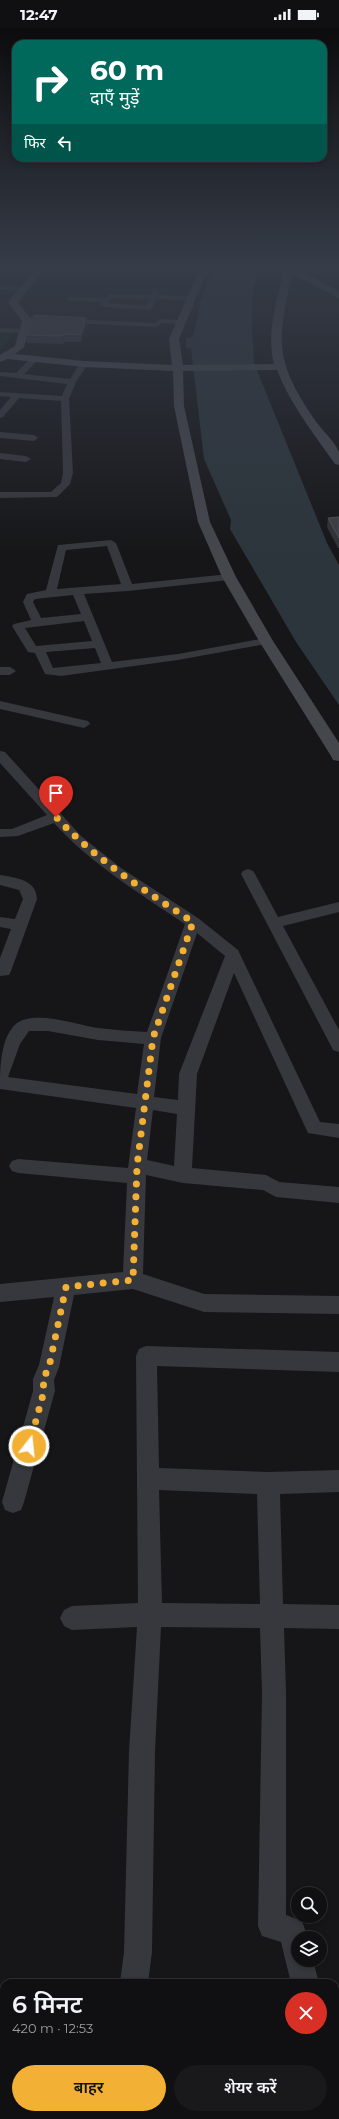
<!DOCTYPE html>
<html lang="hi">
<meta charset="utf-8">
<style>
:root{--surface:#101012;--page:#19191b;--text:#f1f3f6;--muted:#9c9d9f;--line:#303032;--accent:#f2b134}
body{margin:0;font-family:Montserrat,"Noto Sans Devanagari",sans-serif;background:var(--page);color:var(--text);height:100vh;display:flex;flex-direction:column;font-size:15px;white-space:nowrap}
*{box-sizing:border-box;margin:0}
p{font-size:13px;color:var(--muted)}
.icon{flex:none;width:22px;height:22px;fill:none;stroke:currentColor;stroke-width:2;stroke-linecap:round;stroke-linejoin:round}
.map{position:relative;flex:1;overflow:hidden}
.drawer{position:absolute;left:0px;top:1951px;width:339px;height:140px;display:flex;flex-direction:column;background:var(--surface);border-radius:12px 12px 0 0;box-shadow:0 2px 6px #0003,0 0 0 1px var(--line)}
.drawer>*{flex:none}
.guide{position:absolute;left:12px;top:12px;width:315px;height:122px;border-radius:12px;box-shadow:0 2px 6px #0003,0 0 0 1px var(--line);background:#00695c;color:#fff;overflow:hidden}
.buttons{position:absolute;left:291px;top:1859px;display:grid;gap:8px}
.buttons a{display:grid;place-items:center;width:36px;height:36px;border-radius:50%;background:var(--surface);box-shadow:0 2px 6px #0003,0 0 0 1px var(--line);font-size:20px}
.pin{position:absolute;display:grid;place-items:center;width:34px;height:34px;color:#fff;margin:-41px -17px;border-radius:50% 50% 50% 0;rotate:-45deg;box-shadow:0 0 4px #0007}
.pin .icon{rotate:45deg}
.me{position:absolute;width:44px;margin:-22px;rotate:16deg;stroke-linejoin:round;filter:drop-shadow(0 0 3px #0008)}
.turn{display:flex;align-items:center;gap:14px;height:84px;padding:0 12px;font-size:18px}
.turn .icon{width:52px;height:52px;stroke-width:2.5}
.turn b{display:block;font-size:28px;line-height:34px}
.then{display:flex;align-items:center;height:38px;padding:0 12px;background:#0003;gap:8px;font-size:15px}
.round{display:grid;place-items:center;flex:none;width:42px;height:42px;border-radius:21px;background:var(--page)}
.summary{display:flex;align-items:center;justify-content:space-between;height:68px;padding:0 12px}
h1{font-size:24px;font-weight:600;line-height:30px}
.action{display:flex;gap:8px;margin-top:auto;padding:8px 12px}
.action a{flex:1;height:46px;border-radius:24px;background:var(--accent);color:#111;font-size:16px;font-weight:600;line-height:46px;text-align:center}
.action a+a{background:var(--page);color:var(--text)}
.status{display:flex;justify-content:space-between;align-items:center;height:28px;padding:0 20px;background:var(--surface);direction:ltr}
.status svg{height:11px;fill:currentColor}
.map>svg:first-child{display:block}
.green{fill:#1c231d}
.water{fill:#2c353c}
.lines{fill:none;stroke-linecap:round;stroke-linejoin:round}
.street{fill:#37383d;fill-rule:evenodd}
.secondary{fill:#45474d;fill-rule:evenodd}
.wall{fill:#323236}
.shaded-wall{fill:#212124}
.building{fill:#3f3f44;stroke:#4f5156}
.route{stroke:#f2b134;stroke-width:7;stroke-dasharray:0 12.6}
</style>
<div class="status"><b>12:47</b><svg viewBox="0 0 49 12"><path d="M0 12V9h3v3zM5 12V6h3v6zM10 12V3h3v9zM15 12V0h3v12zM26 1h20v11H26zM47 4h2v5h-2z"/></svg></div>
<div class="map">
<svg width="339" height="2091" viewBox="0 0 339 2091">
<rect width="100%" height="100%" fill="#161618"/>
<path class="green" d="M0 303 15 304 0 323Z"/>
<path class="water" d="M214 236H260L254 248 257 249 253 259 252 300 254 335 327 515 339 537V677L296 614 230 501 231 492 204 431 191 320H186V310L193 309 200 276 196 275 201 273Z"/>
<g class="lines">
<g class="street">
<path d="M217 236 285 237 288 239 339 243V247L289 243 286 241 220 238Z"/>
<path d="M42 240 203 242 206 244 203 246 40 243V241Z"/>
<path d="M0 257 24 259 27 261 24 263 0 261Z"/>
<path d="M156 260 159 262 158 267 188 268 192 270 188 272 156 271 153 280 149 282 104 279 100 277 102 274 70 273 66 271 70 269 105 270 110 266 151 267 154 261ZM112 270 149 271 146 278 109 275Z"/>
<path d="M23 289 155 295 160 291 181 292 185 294 181 296 162 295 157 299 26 293 22 291Z"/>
<path d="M0 300 24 301 28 303 24 305 0 304Z"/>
<path d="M32 329 39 331 24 346 70 351 81 334 88 336 76 354 69 371 73 445 70 456 57 469 0 470V464H51L61 455 63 445 61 373 19 370 3 389 0 390V382L11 369 0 368V364L62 368 67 356 0 348V344L16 345Z"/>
<path d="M0 404 34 407 38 410 34 413 0 410Z"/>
<path d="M0 425 26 428 31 431 26 434 0 431Z"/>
<path d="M111 512 116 515 132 556 229 546 234 549 229 552 128 563 84 566 112 634 178 626 266 610 272 613 266 616 178 632 61 648 45 646 35 625 28 624 12 598 14 596 31 592 23 574 27 566 46 562 58 517ZM107 518 121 556 57 561 66 522ZM73 567 81 586 41 590 33 574 35 571ZM84 593 92 613 36 618 25 600ZM95 620 101 635 53 640 46 624Z"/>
<path d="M0 639H10L16 643 10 647H0Z"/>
<path d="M0 673 88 693 90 696 84 700 0 681Z"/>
<path d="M0 723 5 724 81 808 121 840 198 890 238 922 320 1094 339 1096V1110L308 1105 234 945 197 1046 192 1140 266 1147 279 1154 339 1159V1175L276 1169 263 1162 183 1155 146 1147 143 1246 204 1266 339 1268V1286L204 1284 133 1261 74 1267 59 1339 54 1352 55 1363 24 1474 21 1482 13 1485 5 1482 2 1474 33 1363V1351L39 1337 54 1269 0 1274V1256L123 1244 127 1155 18 1145 12 1143 9 1138 12 1133 18 1131 128 1140 136 1080 0 1061C0 1040 0 1009 17 995 36 982 77 997 98 1000 114 1002 131 1003 147 1004L185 896C139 865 91 836 54 795L18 808 0 809V801H12L47 787 0 735ZM197 905 225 928 179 1046 178 1072 154 1069 161 1010ZM29 1003H48L98 1012 144 1016 137 1066 8 1049 20 1016ZM153 1082 177 1086 174 1138 147 1132Z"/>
<path d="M248 841 253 843 255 846 278 889 339 874V884L283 898 339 1002V1024L333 1022 331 1018 241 846 243 843Z"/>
<path d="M0 847C16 850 36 851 37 871L11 943 9 947 0 948V930L11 901 0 899V889L15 891 23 871 19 862 0 857Z"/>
<path d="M146 1318 339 1324V1344L157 1338 159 1440 268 1444 339 1442V1464L280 1466 283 1576 339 1577V1601L284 1600 286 1665V1887L302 1893 308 1910H298V1932H313L319 1955H291L281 1914 262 1908 258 1898 262 1665 260 1600 161 1599 155 1723 152 1924 148 1955H120L124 1924 129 1723 137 1599 72 1602 64 1598 60 1590 64 1582 72 1578 138 1575 136 1328 139 1321ZM159 1462 257 1466 260 1576 162 1575Z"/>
<path d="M102 2087H132L131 2091H101Z"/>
<path d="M290 2087H320L319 2091H289Z"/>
</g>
<path class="secondary" d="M44 236H54L41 246 18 274 32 293 24 319 15 326 84 333 172 337 169 311 202 236H210L179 311 183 337 274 336C266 304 277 273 284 242L276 236H287L339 263V270L292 246C276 316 275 334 317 395 324 404 335 414 339 424 339 428 339 433 339 437L335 436C314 406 290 376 277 342L183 343 184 378 210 494 236 549 273 613 339 715V733L333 732 331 728 259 613 222 549 198 494 174 378 173 343 84 339 7 331 0 334V327L15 318 22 293 8 274 35 242Z"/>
</g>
<g class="wall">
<path d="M87 297 81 314H64V316L27 315 26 307Z"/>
<path d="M339 489V520H338L327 499 328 490Z"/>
</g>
<g class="shaded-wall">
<path d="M86 290 87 297 81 314V307Z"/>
<path d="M64 306V316L63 308Z"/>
</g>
<g class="building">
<path d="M34 287 86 290 81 307 64 306 63 308 26 307Z"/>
<path d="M339 489V510L328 490Z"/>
</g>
<linearGradient id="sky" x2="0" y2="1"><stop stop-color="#0c0c0d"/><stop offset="0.45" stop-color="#363c48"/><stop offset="1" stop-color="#363c48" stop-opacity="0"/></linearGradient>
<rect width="339" height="529" fill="url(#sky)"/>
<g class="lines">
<path class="route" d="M29 1418 44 1363 43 1351 49 1339 66 1259 133 1252 137 1138 153 1010 193 894C144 862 96 832 56 789"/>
</g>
</svg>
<div class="buttons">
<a><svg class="icon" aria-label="search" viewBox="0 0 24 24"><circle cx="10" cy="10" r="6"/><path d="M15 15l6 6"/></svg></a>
<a><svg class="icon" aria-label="layers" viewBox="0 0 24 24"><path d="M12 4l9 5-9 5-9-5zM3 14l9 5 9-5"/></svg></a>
</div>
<div class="pin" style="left:56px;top:789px;background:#d93025"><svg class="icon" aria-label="arrive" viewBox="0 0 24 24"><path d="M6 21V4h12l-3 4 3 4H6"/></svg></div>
<svg class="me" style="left:29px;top:1418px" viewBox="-20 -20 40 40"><circle r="17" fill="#f2b134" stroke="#fff" stroke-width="3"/><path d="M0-11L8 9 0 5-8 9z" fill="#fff"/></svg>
<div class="guide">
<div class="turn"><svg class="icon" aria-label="right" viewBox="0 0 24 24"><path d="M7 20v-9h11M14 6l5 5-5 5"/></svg><div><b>60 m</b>दाएँ मुड़ें</div></div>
<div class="then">फिर<svg class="icon" aria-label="left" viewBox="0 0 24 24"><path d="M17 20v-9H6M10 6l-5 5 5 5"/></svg></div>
</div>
<section class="drawer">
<div class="summary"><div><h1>6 मिनट</h1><p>420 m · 12:53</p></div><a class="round" style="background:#d93025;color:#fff"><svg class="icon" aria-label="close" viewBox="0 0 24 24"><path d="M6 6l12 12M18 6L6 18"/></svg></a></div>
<div class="action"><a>बाहर</a><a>शेयर करें</a></div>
</section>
</div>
